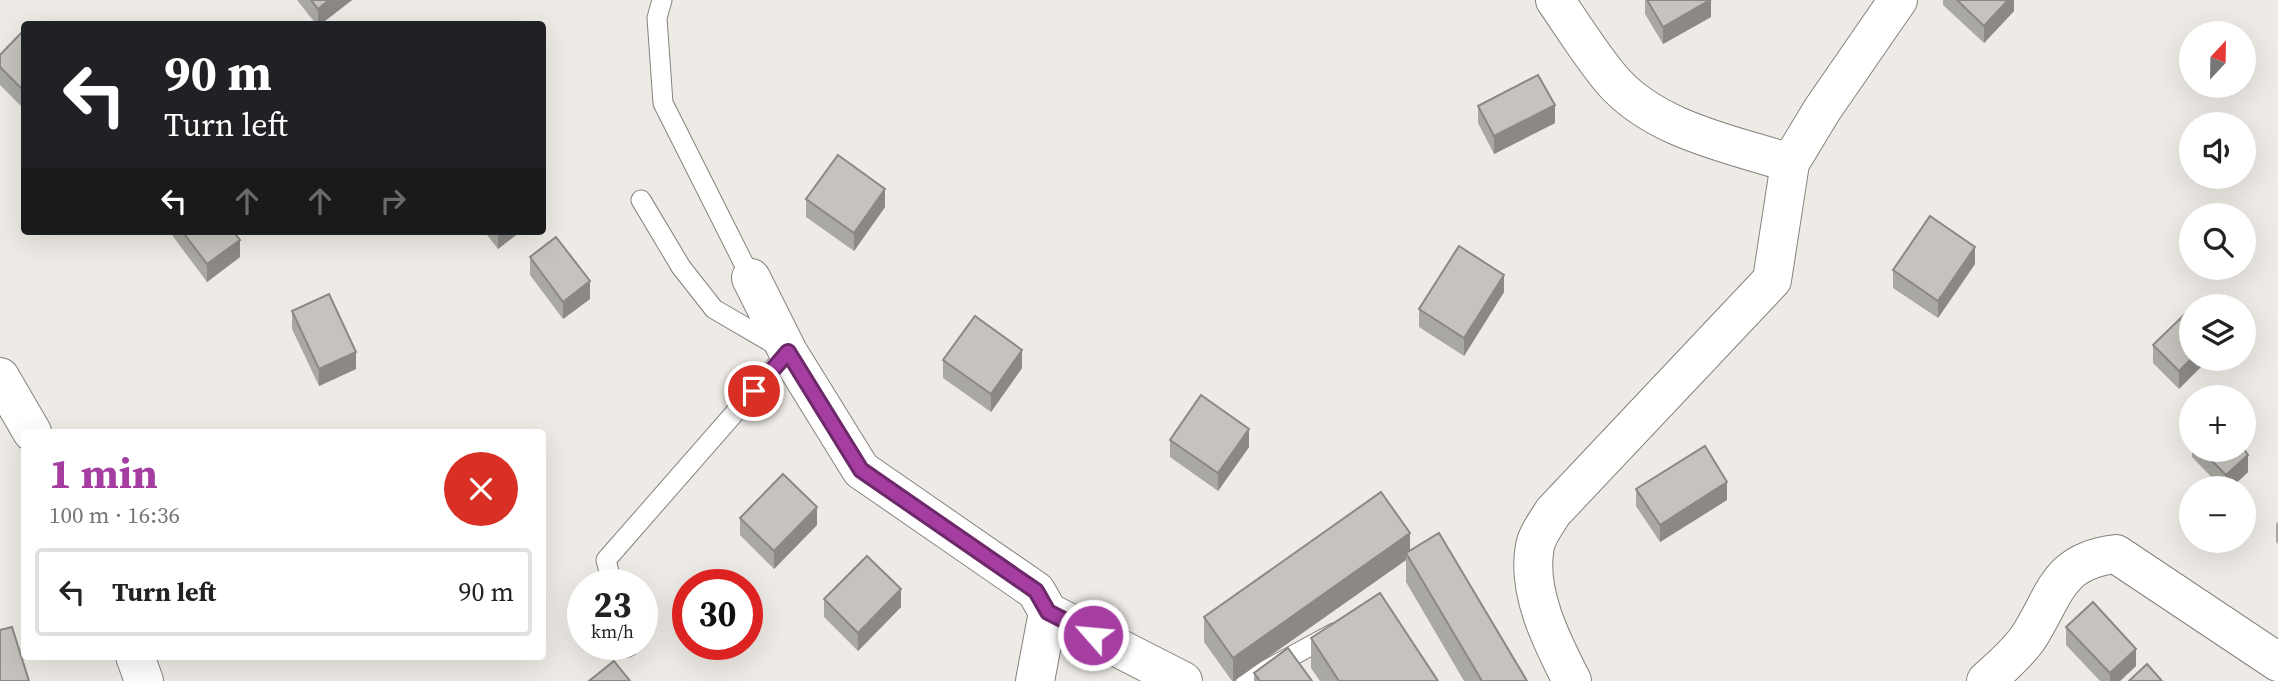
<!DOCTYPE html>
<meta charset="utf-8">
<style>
:root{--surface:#fff;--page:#f6f6f6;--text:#222;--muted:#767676;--line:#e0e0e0;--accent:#a63ea1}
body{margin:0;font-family:"Source Serif 4",serif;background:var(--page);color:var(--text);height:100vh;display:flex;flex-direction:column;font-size:26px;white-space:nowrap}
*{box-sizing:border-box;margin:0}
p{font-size:23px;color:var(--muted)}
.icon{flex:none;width:38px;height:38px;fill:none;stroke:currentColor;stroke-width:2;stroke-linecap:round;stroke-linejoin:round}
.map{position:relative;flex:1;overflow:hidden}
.drawer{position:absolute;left:21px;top:429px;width:525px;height:231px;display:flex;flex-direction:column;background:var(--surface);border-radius:7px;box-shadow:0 7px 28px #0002}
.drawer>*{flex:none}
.guide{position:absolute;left:21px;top:21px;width:525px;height:214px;border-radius:7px;box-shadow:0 7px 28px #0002;background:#202124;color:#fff;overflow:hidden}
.needle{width:46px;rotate:22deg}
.buttons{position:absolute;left:2179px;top:21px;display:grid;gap:14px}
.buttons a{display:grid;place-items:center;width:77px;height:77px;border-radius:50%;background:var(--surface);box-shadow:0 7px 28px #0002;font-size:35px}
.speed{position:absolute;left:567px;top:569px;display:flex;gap:14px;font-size:35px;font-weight:700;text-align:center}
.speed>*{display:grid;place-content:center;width:91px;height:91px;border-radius:50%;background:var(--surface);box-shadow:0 7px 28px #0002;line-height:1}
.speed small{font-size:18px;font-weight:400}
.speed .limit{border:10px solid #d22;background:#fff;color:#111}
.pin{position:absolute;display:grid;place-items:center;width:60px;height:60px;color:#fff;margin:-30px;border:4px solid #fff;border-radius:50%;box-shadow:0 2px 7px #0007}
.me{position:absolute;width:77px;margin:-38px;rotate:297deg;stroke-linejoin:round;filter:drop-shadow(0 0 5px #0008)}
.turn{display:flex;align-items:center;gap:24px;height:147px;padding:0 28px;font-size:32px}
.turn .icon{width:91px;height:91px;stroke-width:2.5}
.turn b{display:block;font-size:49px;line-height:60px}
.lanes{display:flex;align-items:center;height:66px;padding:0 28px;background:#0003;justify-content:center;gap:35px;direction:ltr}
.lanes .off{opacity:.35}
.round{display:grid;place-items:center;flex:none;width:74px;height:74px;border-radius:37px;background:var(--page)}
.head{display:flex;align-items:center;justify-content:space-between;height:119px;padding:0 28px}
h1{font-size:42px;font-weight:700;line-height:52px;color:var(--accent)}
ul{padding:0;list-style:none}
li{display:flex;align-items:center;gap:21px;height:88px;margin:0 14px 10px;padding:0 14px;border:4px solid var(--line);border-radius:7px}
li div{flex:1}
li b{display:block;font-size:26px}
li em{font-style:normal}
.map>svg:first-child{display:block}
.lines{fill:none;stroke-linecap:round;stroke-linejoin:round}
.lane-casing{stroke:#85827d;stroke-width:21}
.street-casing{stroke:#85827d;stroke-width:40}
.lane{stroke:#fff;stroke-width:19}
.street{stroke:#fff;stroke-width:38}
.wall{fill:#aaa8a3}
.shaded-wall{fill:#8b8885}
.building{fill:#c6c3be;stroke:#8b8885;stroke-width:2}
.route-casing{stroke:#6c2869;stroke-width:18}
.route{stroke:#a63ea1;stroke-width:12}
</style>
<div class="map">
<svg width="2278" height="681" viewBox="0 0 2278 681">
<rect width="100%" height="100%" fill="#eeebe6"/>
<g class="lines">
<g class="lane-casing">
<g id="lane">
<path d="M662 0 657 18 663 103 751 278"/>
<path d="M612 584 606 560 788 352 714 309 681 267 641 200"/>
<path d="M627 644 628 647"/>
<path d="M1246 681 1334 633"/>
</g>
</g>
<g class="street-casing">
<g id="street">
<path d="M1555 0C1573 26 1591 55 1611 79 1654 130 1731 144 1790 163"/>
<path d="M751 278 788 352 861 470 1036 591 1048 612 1035 681"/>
<path d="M0 377 32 432"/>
<path d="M1048 612 1183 681"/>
<path d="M135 656 144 681"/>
<path d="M1572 681C1552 642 1526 591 1535 546 1537 535 1547 522 1553 512L1772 280 1790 163 1822 110 1898 0"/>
<path d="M1986 681C2000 668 2017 654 2028 638 2056 595 2056 561 2116 554L2278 662"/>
</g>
</g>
<use href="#lane" class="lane"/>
<use href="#street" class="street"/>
</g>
<g class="wall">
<path d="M297 0H352L321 24H316Z"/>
<path d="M1645 0H1711V17L1663 44 1645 14Z"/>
<path d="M1943 0H2014V11L1984 43 1943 5Z"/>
<path d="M24 30V109L0 85V55Z"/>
<path d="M1478 106 1555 123 1494 154 1478 123Z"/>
<path d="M806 199 885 207 854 251 806 217Z"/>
<path d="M169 231H233L240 257 207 282Z"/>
<path d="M484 231H521L498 249Z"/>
<path d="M530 257 590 299 563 319 530 275Z"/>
<path d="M1975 264 1938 318 1893 288V270Z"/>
<path d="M1504 292 1464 356 1419 327V309Z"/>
<path d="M2191 308 2179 389 2153 363V345Z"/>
<path d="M292 311 356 369 319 386 292 329Z"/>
<path d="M943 360 1022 368 991 412 943 378Z"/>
<path d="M1170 440 1249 447 1218 491 1170 457Z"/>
<path d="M2244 449 2248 472 2231 488H2222L2192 457V450Z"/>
<path d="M1636 489 1727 500 1660 542 1636 506Z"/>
<path d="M740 518 817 525 774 569 740 535Z"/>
<path d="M2278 522V544L2276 542V524Z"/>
<path d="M1410 550 1527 681H1464L1406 582V560L1234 681H1232L1204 642V617Z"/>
<path d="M824 599 901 607 858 651 824 617Z"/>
<path d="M2066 627 2136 666 2120 681H2100L2066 645Z"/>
<path d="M1311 638 1438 681H1320L1311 668Z"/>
<path d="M1254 673 1312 681H1254Z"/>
</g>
<g class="shaded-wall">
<path d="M329 0H352L321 24H318V9Z"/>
<path d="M1711 0V17L1663 44V27Z"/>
<path d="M2008 0H2014V11L1984 43V26Z"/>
<path d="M1555 105V123L1494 154V136Z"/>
<path d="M885 189V207L854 251V233Z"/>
<path d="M498 231H521L498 249Z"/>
<path d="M240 240V257L207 282V264Z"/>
<path d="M1975 247V264L1938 318V301Z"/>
<path d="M1504 275V292L1464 356V338Z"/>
<path d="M590 281V299L563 319V302Z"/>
<path d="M1022 350V368L991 412V394Z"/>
<path d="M356 352V369L319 386V369Z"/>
<path d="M2191 359H2209L2179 389V371Z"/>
<path d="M1249 429V447L1218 491V473Z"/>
<path d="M2248 455V472L2231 488H2226V475Z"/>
<path d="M1727 482V500L1660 542V525Z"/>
<path d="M817 507V525L774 569V551Z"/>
<path d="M1410 533V557L1406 553V560L1234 681H1233V658Z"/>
<path d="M901 589V607L858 651V633Z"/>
<path d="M2136 649V666L2120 681H2110V673Z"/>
</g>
<g class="building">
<path d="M311 0H329L318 9Z"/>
<path d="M1647 0H1710L1663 27Z"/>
<path d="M1957 0H2008L1984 26Z"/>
<path d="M24 30V91L0 67V55Z"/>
<path d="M1538 75 1555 105 1494 136 1478 106Z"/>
<path d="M838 155 885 189 854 233 806 199Z"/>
<path d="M1930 216 1975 247 1938 301 1893 270Z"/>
<path d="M182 231H233L240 240 207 264Z"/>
<path d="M556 237 590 281 563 302 530 257Z"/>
<path d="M1459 246 1504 275 1464 338 1419 309Z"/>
<path d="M329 294 356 352 319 369 292 311Z"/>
<path d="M2191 308V359L2179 371 2153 345Z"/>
<path d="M975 316 1022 350 991 394 943 360Z"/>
<path d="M1201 395 1249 429 1218 473 1170 440Z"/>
<path d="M1705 446 1727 482 1660 525 1636 489Z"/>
<path d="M2244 449 2248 455 2226 475 2201 450Z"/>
<path d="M783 474 817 507 774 551 740 518Z"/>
<path d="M1381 492 1410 533 1233 658 1204 617Z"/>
<path d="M1439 533 1527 681H1482L1406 553Z"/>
<path d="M867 556 901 589 858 633 824 599Z"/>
<path d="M1380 593 1438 681H1339L1311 638Z"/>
<path d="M2093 602 2136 649 2110 673 2066 627Z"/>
<path d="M12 627 29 681H0V630Z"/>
<path d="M1288 648 1312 681H1260L1254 673Z"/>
<path d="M614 661 630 681H589Z"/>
<path d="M2147 664 2162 681H2129Z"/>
</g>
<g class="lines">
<g class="route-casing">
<path id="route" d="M754 391 788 352 861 470 1036 591 1048 612 1093 635"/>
</g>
<use href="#route" class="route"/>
</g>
</svg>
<div class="buttons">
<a><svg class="needle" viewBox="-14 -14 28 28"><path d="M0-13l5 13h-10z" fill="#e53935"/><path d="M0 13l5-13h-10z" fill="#767676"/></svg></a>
<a><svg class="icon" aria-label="sound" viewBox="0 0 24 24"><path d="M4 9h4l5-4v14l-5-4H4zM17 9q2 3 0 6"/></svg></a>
<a><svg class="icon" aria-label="search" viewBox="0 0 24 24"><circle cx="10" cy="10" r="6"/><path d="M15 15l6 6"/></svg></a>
<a><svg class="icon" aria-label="layers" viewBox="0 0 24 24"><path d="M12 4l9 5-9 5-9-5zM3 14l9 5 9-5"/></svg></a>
<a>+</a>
<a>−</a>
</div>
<div class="speed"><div>23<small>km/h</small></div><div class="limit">30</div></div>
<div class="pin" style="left:754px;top:391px;background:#d93025"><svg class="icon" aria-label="arrive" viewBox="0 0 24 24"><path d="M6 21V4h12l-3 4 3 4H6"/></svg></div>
<svg class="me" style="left:1093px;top:635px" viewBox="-20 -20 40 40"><circle r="17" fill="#a63ea1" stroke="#fff" stroke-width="3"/><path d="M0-11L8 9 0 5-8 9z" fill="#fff"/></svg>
<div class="guide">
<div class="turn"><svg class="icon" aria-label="left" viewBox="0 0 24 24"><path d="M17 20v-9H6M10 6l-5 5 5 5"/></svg><div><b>90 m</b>Turn left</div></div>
<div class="lanes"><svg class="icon" aria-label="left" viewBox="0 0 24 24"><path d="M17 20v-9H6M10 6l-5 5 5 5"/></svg><svg class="icon off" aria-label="ahead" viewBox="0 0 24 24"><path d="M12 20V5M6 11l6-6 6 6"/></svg><svg class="icon off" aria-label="ahead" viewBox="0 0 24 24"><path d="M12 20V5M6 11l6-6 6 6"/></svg><svg class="icon off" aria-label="right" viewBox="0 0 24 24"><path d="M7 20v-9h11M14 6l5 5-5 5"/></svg></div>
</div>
<section class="drawer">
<div class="head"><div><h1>1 min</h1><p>100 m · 16:36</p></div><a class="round" style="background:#d93025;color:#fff"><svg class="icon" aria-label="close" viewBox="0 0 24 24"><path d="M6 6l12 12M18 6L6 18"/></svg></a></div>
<ul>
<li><svg class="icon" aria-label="left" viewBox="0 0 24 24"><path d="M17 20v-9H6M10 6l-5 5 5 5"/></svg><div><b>Turn left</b></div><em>90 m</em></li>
</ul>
</section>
</div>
